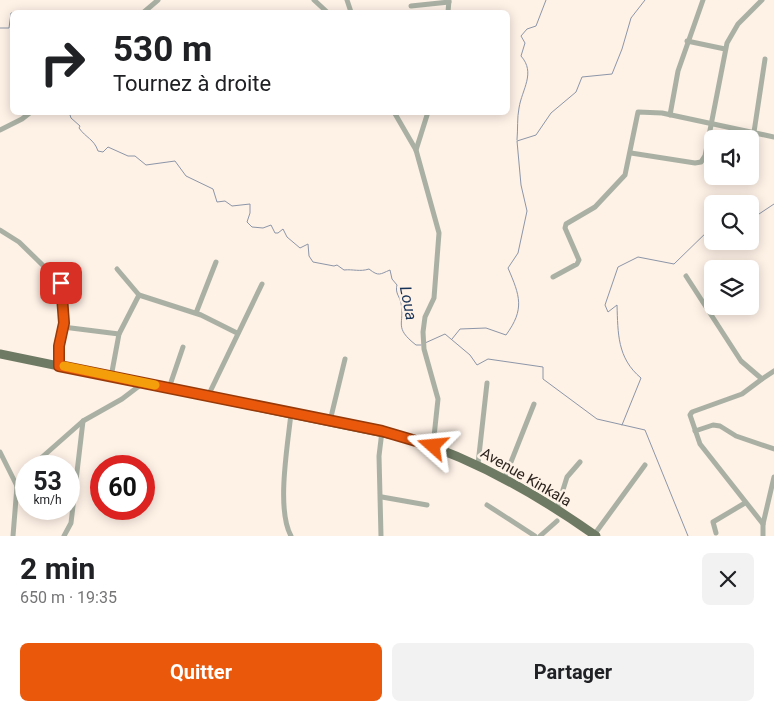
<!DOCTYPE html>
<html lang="fr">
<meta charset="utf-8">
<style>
:root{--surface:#fff;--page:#f2f2f2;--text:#202124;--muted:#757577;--accent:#ea580c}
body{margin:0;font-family:Roboto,sans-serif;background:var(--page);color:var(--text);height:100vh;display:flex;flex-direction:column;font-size:19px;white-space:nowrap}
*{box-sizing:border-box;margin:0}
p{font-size:16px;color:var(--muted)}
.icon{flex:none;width:28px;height:28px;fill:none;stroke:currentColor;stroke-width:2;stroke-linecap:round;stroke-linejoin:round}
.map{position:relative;height:536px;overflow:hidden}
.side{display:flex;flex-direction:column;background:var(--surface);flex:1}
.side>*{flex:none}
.top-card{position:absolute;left:10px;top:10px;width:500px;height:105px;border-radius:8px;box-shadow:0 2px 12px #0003;background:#fff;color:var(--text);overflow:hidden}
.buttons{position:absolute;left:704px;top:130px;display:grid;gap:10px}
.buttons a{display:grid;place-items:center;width:55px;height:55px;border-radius:8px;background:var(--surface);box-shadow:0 2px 12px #0003;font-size:25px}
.speed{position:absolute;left:15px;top:455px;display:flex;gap:10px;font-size:25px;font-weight:700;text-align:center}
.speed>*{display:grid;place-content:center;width:65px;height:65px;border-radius:50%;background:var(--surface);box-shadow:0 2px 12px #0003;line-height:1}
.speed small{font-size:12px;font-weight:400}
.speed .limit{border:8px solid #d22;background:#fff;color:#111}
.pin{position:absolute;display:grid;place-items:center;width:42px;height:42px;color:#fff;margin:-21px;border-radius:10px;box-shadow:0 2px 8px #0006}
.me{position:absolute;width:55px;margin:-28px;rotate:288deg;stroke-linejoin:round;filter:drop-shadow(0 0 4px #0008)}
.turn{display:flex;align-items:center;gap:18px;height:105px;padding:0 20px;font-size:22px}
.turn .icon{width:65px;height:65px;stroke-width:2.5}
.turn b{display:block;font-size:35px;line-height:42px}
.round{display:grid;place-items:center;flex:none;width:52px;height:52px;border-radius:8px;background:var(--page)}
.head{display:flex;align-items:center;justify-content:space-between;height:85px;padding:0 20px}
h1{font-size:30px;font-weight:700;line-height:38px}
.primary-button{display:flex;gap:10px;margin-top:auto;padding:10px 20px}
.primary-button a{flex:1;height:58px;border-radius:8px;background:var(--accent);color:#fff;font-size:20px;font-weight:700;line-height:58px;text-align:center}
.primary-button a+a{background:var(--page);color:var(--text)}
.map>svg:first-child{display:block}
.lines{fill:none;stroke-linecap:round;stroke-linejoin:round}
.stream{stroke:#8c96a8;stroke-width:1}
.street{stroke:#aab1a4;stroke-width:5}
.primary{stroke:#6e7a63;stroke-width:9}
.route-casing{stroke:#983908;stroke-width:12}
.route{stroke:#ea580c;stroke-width:9}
.slow{stroke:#f59e0b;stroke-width:9}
.labels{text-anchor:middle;stroke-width:5;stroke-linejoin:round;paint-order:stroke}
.street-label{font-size:15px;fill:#2d251f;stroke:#fef1e6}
.water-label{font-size:16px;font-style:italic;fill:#173257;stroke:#fef1e6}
</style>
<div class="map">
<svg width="774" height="536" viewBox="0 0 774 536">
<rect width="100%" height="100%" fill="#fef1e6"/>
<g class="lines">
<g class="stream">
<path d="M0 28H9L11 13 15 12"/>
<path d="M69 112 71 118 80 126 79 128C86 138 94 139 98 151L103 152 108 147 128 156H135L146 165 175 161 186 176 213 189 217 202 225 201 232 206 250 204V213L247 222 252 227 263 228 271 225 275 233H278L283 229 287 237 300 248 308 244 309 256 313 262 334 266 337 265 344 270C353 269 360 272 369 269 379 277 380 274 390 270L392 279 397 285C395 293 399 295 401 303 405 324 393 327 416 345H421"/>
<path d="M517 140C518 129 517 118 519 108 522 89 536 73 521 56L525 43 521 36 527 29 536 26 546 0"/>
<path d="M750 220 774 204"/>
<path d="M452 339 460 329 486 328 506 335C525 309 520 296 508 268L518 253 527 211 521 185 517 141 536 135 551 113 576 92 582 77 612 74 622 49 631 18 645 0"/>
<path d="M425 343 445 334 470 355 477 365 488 359 543 367V379L597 419 645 430 688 536"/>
<path d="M622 425 641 378C617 358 618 333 617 305L608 312 605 305 618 267 638 257 674 264 712 227"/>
</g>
<g class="street">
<path d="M314 0 327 12"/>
<path d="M347 0 351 12"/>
<path d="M411 6 449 2"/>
<path d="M144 12 158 0"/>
<path d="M448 12 449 0"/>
<path d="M687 41 725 49"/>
<path d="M394 112 416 150 439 233 434 298 425 317 423 332 424 349 438 399 433 446"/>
<path d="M670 115 678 71 703 0"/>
<path d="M0 130 22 119 31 112"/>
<path d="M754 132 765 59"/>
<path d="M416 150 428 112"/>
<path d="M631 153 695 163 701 162 705 156 727 43 738 24 762 0"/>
<path d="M0 230 19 242 61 283 63 323 59 346V365"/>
<path d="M117 269 139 295"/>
<path d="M686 276 741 361 762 379 774 371"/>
<path d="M553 277 577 264 579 260 565 228 566 224 595 207 625 175 638 112 662 113 774 137"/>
<path d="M196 313 216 262"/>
<path d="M63 327 119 334"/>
<path d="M111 377 119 334 139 295 201 315 237 333"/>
<path d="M762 379 742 394 692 412 690 415 700 444 763 524"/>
<path d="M169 388 183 347"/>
<path d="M208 396 262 284"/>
<path d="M330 421 345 359"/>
<path d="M695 431 713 425 720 426 736 436 774 449"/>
<path d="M0 452 17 486 13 536"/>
<path d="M478 464 487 383"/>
<path d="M32 466 83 421 122 399 143 383"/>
<path d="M505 477 534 404"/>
<path d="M17 486 26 471"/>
<path d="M382 497 427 505"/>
<path d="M487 505 535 536"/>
<path d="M557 509 567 477 580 462"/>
<path d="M716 533 713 522 745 503"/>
<path d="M594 535 645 465"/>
<path d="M64 536 71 523 83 421"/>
<path d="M291 536C276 509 288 444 291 413"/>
<path d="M381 536 379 456 382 431"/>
<path d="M540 536 557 521"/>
<path d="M763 536V524L774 477"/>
</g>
<path class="primary" d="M0 354 408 438C477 460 537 494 596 536"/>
</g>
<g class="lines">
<g class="route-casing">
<path id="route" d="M61 283 64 323 59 346V366L382 431 433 446"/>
</g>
<use href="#route" class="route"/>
<path class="slow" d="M64 366 155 385"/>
</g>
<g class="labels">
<g class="street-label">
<text transform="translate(526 477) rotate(30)" y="5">Avenue Kinkala</text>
</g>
<g class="water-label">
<text transform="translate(409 303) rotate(79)" y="6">Loua</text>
</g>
</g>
</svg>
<div class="buttons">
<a><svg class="icon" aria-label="sound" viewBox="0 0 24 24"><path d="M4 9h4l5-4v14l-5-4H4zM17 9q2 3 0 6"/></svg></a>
<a><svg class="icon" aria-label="search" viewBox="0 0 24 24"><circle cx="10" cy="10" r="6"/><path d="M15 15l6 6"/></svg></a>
<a><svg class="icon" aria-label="layers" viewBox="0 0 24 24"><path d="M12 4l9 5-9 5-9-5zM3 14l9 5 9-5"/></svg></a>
</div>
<div class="speed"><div>53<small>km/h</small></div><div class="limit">60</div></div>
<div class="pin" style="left:61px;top:283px;background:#d93025"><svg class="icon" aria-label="arrive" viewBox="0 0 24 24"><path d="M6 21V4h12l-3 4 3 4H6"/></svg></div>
<svg class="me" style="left:433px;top:446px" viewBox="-20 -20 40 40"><path d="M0-17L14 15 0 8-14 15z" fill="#ea580c" stroke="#fff" stroke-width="4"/></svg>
<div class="top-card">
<div class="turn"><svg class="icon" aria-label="right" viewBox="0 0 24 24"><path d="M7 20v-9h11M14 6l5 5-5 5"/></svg><div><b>530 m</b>Tournez à droite</div></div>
</div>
</div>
<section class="side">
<div class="head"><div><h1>2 min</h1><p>650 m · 19:35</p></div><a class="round"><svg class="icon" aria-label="close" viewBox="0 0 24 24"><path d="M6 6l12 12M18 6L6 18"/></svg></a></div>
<div class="primary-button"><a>Quitter</a><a>Partager</a></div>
</section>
